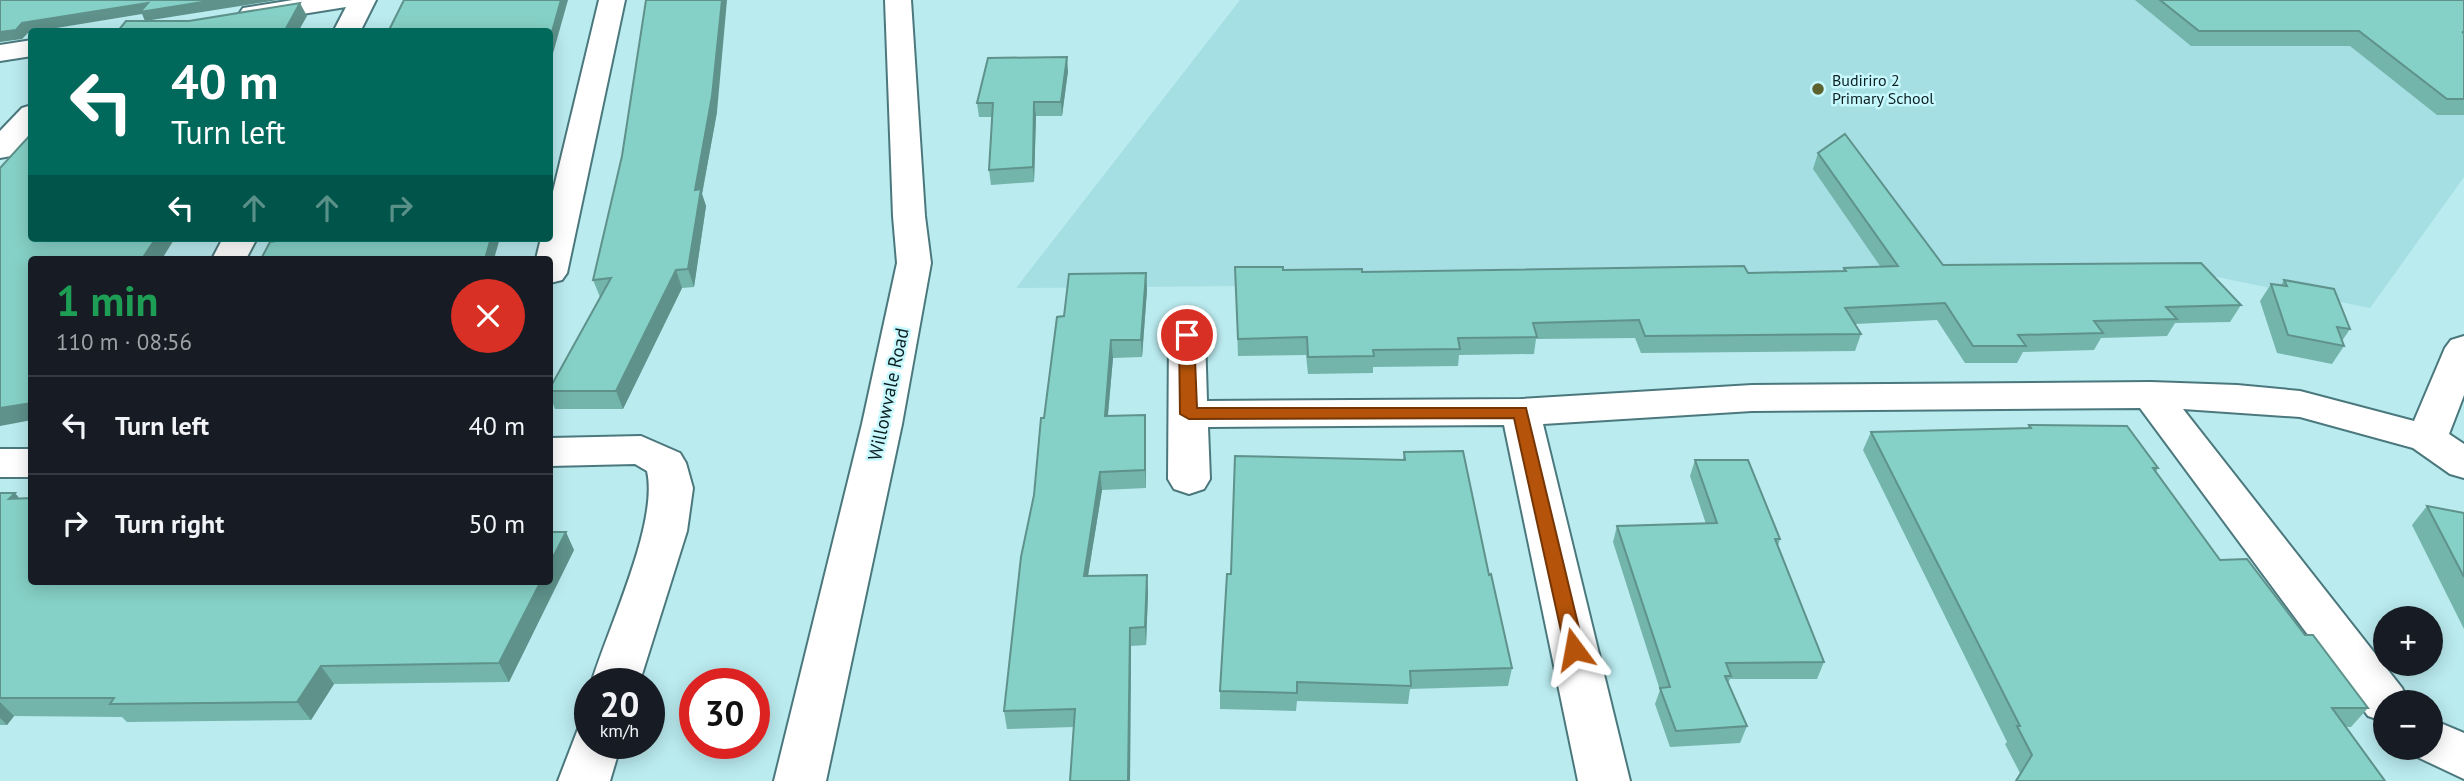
<!DOCTYPE html>
<meta charset="utf-8">
<style>
:root{--surface:#171b24;--page:#20242c;--text:#f1f3f6;--muted:#9ea1a6;--line:#363941}
body{margin:0;font-family:"PT Sans",sans-serif;background:var(--page);color:var(--text);height:100vh;display:flex;flex-direction:column;font-size:26px;white-space:nowrap}
*{box-sizing:border-box;margin:0}
p{font-size:23px;color:var(--muted)}
.icon{flex:none;width:38px;height:38px;fill:none;stroke:currentColor;stroke-width:2;stroke-linecap:round;stroke-linejoin:round}
.map{position:relative;flex:1;overflow:hidden}
.sheet{position:absolute;left:28px;top:256px;width:525px;height:329px;display:flex;flex-direction:column;background:var(--surface);border-radius:7px;box-shadow:0 4px 18px #0003}
.sheet>*{flex:none}
.top-card{position:absolute;left:28px;top:28px;width:525px;height:214px;border-radius:7px;box-shadow:0 4px 18px #0003;background:#00695c;color:#fff;overflow:hidden}
.controls{position:absolute;left:2373px;top:606px;display:grid;gap:14px}
.controls a{display:grid;place-items:center;width:70px;height:70px;border-radius:50%;background:var(--surface);box-shadow:0 4px 18px #0003;font-size:35px}
.speed{position:absolute;left:574px;top:668px;display:flex;gap:14px;font-size:35px;font-weight:700;text-align:center}
.speed>*{display:grid;place-content:center;width:91px;height:91px;border-radius:50%;background:var(--surface);box-shadow:0 4px 18px #0003;line-height:1}
.speed small{font-size:18px;font-weight:400}
.speed .limit{border:10px solid #d22;background:#fff;color:#111}
.pin{position:absolute;display:grid;place-items:center;width:60px;height:60px;color:#fff;margin:-30px;border:4px solid #fff;border-radius:50%;box-shadow:0 2px 7px #0007}
.me{position:absolute;width:77px;margin:-38px;rotate:347deg;stroke-linejoin:round;filter:drop-shadow(0 0 5px #0008)}
.turn{display:flex;align-items:center;gap:24px;height:147px;padding:0 28px;font-size:32px}
.turn .icon{width:91px;height:91px;stroke-width:2.5}
.turn b{display:block;font-size:49px;line-height:60px}
.lanes{display:flex;align-items:center;height:66px;padding:0 28px;background:#0003;justify-content:center;gap:35px;direction:ltr}
.lanes .off{opacity:.35}
.round{display:grid;place-items:center;flex:none;width:74px;height:74px;border-radius:37px;background:var(--page)}
.summary{display:flex;align-items:center;justify-content:space-between;height:119px;padding:0 28px}
h1{font-size:42px;font-weight:800;line-height:52px;color:#1e9e55}
ul{padding:0;list-style:none}
li{display:flex;align-items:center;gap:21px;height:98px;padding:0 28px;border-top:2px solid var(--line)}
li div{flex:1}
li b{display:block;font-size:26px}
li em{font-style:normal}
.map>svg:first-child{display:block}
.built{fill:#a5dee3}
.lines{fill:none;stroke-linecap:round;stroke-linejoin:round}
.minor-casing{stroke:#4b787d;stroke-width:4}
.minor{fill:#fff;fill-rule:evenodd}
.wall{fill:#73b4ab}
.shaded-wall{fill:#5e928b}
.building{fill:#86d1c7;stroke:#5e928b;stroke-width:2}
.route{fill:#b45309;stroke:#753606;stroke-width:2}
.poi-dot{fill:#5d612e;stroke:#c7f8fd;stroke-width:2.5}
.labels{text-anchor:middle;stroke-width:5;stroke-linejoin:round;paint-order:stroke}
.far-poi-label{font-size:16px;fill:#0c1f21;stroke:#c7f8fd;text-anchor:start}
.street-label{font-size:19px;fill:#0c1f21;stroke:#c7f8fd}
</style>
<div class="map">
<svg width="2464" height="781" viewBox="0 0 2464 781">
<rect width="100%" height="100%" fill="#baebef"/>
<path class="built" d="M1240 0H2464V177L2370 308 2217 277 1016 288Z"/>
<g class="lines">
<g class="minor-casing">
<g id="minor">
<path d="M293 0H376L360 32H333L346 7 252 22 243 20 239 14 243 8Z"/>
<path d="M599 0H625L567 273 562 280 550 283V259H536L541 238H550V204Z"/>
<path d="M885 0H911L925 216 931 263 902 424 826 781H774L862 424 897 263 893 216Z"/>
<path d="M32 40V56L0 61V45Z"/>
<path d="M32 105V132L11 156 0 158V131L22 108Z"/>
<path d="M223 238H257L246 259H212Z"/>
<path d="M1187 324 1200 327 1205 335 1207 401 1521 399 1752 385 2151 382 2237 385 2300 391 2414 421 2445 348 2451 340 2464 336V395L2449 434 2464 444V478L2450 474 2413 448 2300 417 2183 409 2402 688 2409 702H2385V722L2368 716 2140 408 1752 411 1543 424 1630 781H1578L1504 425 1208 427 1210 479 1204 489 1189 494 1174 489 1168 479 1169 335 1174 327Z"/>
<path d="M641 436 680 453 686 463 693 488 687 531 639 684H591C607 630 659 523 647 471L635 464 550 466V438Z"/>
<rect x="0" y="449" width="32" height="28"/>
<path d="M2431 719 2464 733V779L2413 755 2410 747H2431Z"/>
<path d="M590 725V744H621L610 781H558L578 729Z"/>
</g>
</g>
<use href="#minor" class="minor"/>
</g>
<g class="wall">
<path d="M2135 0H2464V115H2437L2350 46H2191Z"/>
<path d="M1068 71 1062 116H1036L1034 182 991 185 989 170 992 117H979L977 103Z"/>
<path d="M717 112 702 194 706 206 694 287 682 288 623 409H555L550 396V388L600 297 593 280 622 156Z"/>
<path d="M1818 153 1943 265 2241 305 2230 322 2175 323 2167 336 2101 338 2094 350 2023 352 2017 363H1965L1937 320 1855 324 1861 334 1855 351 1641 353 1635 338 1536 339 1534 354 1459 355 1458 366 1373 367V373L1308 374 1306 355 1238 356 1235 267 1283 270 1362 272 1748 273 1842 271 1844 268 1880 266 1813 169Z"/>
<path d="M1146 273 1147 290 1142 357 1113 358 1108 416 1145 415 1146 488 1102 490 1088 576 1147 575 1148 593 1146 645 1131 646 1130 781H1070L1074 727 1007 729 1004 711 1044 418 1064 316Z"/>
<path d="M2284 280 2350 329 2342 341 2344 346 2332 364 2277 353 2260 301 2271 284 2281 285Z"/>
<path d="M2029 425 2158 468 2156 472 2220 560 2305 635 2368 708 2351 727H2345L2385 781H2015L2020 773 2005 744 2007 742 1863 450 1871 432 2027 428Z"/>
<path d="M1404 452 1489 575 1512 668 1508 686 1410 689 1408 704 1297 701 1296 711 1220 709V691L1231 574 1403 459Z"/>
<path d="M1695 460 1780 539 1778 546 1824 662 1817 679H1730L1728 683 1747 726 1740 743 1670 747 1655 704 1660 690 1613 542 1617 526 1706 524 1690 476Z"/>
<path d="M0 493H15L19 498 574 550 509 682 334 684 311 720 127 722 122 717 14 716 7 725H0Z"/>
<path d="M2427 506 2464 513V629L2412 525Z"/>
</g>
<g class="shaded-wall">
<path d="M215 0H278L145 21 142 14 32 32 28 33 22 39 0 42V32L22 23 148 3Z"/>
<path d="M561 0H568L550 64V39Z"/>
<path d="M722 0H727L717 112 702 194 706 206 694 287 688 269 695 190Z"/>
<path d="M300 3 307 16 298 32H284Z"/>
<path d="M1067 57 1068 71 1062 116 1061 102Z"/>
<path d="M1034 102 1036 116 1034 182 1033 167Z"/>
<path d="M156 238H175L162 259H142Z"/>
<path d="M491 238H500L494 259H485Z"/>
<path d="M676 270 682 288 623 409 616 391Z"/>
<path d="M1146 273 1147 290 1142 357 1141 340Z"/>
<path d="M1111 340 1113 358 1106 434 1105 416Z"/>
<path d="M32 403V420L0 426V408Z"/>
<path d="M1145 415 1146 433V488L1145 470Z"/>
<path d="M1100 472 1102 490 1085 594 1084 576Z"/>
<path d="M15 493 30 512 9 499Z"/>
<path d="M566 532 574 550 509 682 499 663 541 581H550V563Z"/>
<path d="M1147 575 1148 593 1146 645 1145 627Z"/>
<path d="M1130 628 1131 646 1130 781H1128Z"/>
<path d="M321 666 334 684 311 720 297 702Z"/>
<path d="M0 702 14 716 7 725 0 718Z"/>
</g>
<g class="building">
<path d="M0 0H215L140 12 148 3 22 23 16 30 0 32Z"/>
<path d="M404 0H561L550 39V32H388Z"/>
<path d="M646 0H722L712 96 695 190 701 189 688 269 676 270 616 391H550V388L611 278 593 280 622 156Z"/>
<path d="M2160 0H2464V32H2462L2464 33V99H2447L2359 31H2199Z"/>
<path d="M300 3 284 32H117L126 21H189Z"/>
<path d="M1067 57 1061 102H1034L1033 167 989 170 993 103H977L988 58Z"/>
<path d="M32 133V238H156L142 259H32V403L0 408V168Z"/>
<path d="M1845 134 1943 265 2201 263 2241 305 2166 307 2177 319 2094 321 2103 333 2018 335 2026 346H1973L1945 303 1845 308 1861 334 1645 336 1639 320 1533 323 1537 337 1458 338 1460 349 1373 350 1374 356 1308 357 1307 337 1238 339 1235 267H1283V270L1362 269V272L1744 266 1748 273 1846 271 1844 268 1898 266 1818 153Z"/>
<path d="M290 238H491L485 259H261L270 242 290 239Z"/>
<path d="M1146 273 1141 340H1111L1105 416 1145 415V470L1100 472 1084 576 1147 575 1145 627 1130 628 1128 781H1070L1075 709 1004 711 1021 557 1034 495 1041 418H1044L1057 317 1064 316 1069 274Z"/>
<path d="M2284 280 2334 289 2350 329 2337 327 2344 346 2288 335 2271 284 2287 286Z"/>
<path d="M2029 425 2127 426 2158 468H2153L2220 560 2247 559 2305 635H2313L2368 708H2332L2385 781H2016L2032 755 2017 726H2020L1871 432 2031 428Z"/>
<path d="M1463 451 1489 575 1491 574 1512 668 1410 671 1411 686 1297 682V693L1220 691 1227 574H1231L1235 456 1405 460 1404 452Z"/>
<path d="M1695 460H1748L1780 539H1775L1824 662 1726 663 1731 676H1725L1747 726 1676 731 1660 688 1670 687 1617 526 1717 523Z"/>
<path d="M0 493H15L9 499 32 498V581H541L499 663 321 666 297 702 110 704 114 698H0Z"/>
<path d="M2427 506 2464 513V577Z"/>
<path d="M550 532H566L550 563Z"/>
</g>
<path class="route" d="M1187 330 1194 335 1197 408H1526L1584 649 1581 655 1574 657 1567 655 1565 649 1514 418 1189 419 1180 414 1179 335Z"/>
<circle class="poi-dot" cx="1818" cy="89" r="7"/>
<g class="labels">
<g class="far-poi-label">
<text x="1832" y="86">Budiriro 2<tspan x="1832" dy="18">Primary School</tspan></text>
</g>
<g class="street-label">
<text transform="translate(888 394) rotate(-78)" y="7">Willowvale Road</text>
</g>
</g>
</svg>
<div class="controls">
<a>+</a>
<a>−</a>
</div>
<div class="speed"><div>20<small>km/h</small></div><div class="limit">30</div></div>
<div class="pin" style="left:1187px;top:335px;background:#d93025"><svg class="icon" aria-label="arrive" viewBox="0 0 24 24"><path d="M6 21V4h12l-3 4 3 4H6"/></svg></div>
<svg class="me" style="left:1574px;top:649px" viewBox="-20 -20 40 40"><path d="M0-17L14 15 0 8-14 15z" fill="#b45309" stroke="#fff" stroke-width="4"/></svg>
<div class="top-card">
<div class="turn"><svg class="icon" aria-label="left" viewBox="0 0 24 24"><path d="M17 20v-9H6M10 6l-5 5 5 5"/></svg><div><b>40 m</b>Turn left</div></div>
<div class="lanes"><svg class="icon" aria-label="left" viewBox="0 0 24 24"><path d="M17 20v-9H6M10 6l-5 5 5 5"/></svg><svg class="icon off" aria-label="ahead" viewBox="0 0 24 24"><path d="M12 20V5M6 11l6-6 6 6"/></svg><svg class="icon off" aria-label="ahead" viewBox="0 0 24 24"><path d="M12 20V5M6 11l6-6 6 6"/></svg><svg class="icon off" aria-label="right" viewBox="0 0 24 24"><path d="M7 20v-9h11M14 6l5 5-5 5"/></svg></div>
</div>
<section class="sheet">
<div class="summary"><div><h1>1 min</h1><p>110 m · 08:56</p></div><a class="round" style="background:#d93025;color:#fff"><svg class="icon" aria-label="close" viewBox="0 0 24 24"><path d="M6 6l12 12M18 6L6 18"/></svg></a></div>
<ul>
<li><svg class="icon" aria-label="left" viewBox="0 0 24 24"><path d="M17 20v-9H6M10 6l-5 5 5 5"/></svg><div><b>Turn left</b></div><em>40 m</em></li>
<li><svg class="icon" aria-label="right" viewBox="0 0 24 24"><path d="M7 20v-9h11M14 6l5 5-5 5"/></svg><div><b>Turn right</b></div><em>50 m</em></li>
</ul>
</section>
</div>
